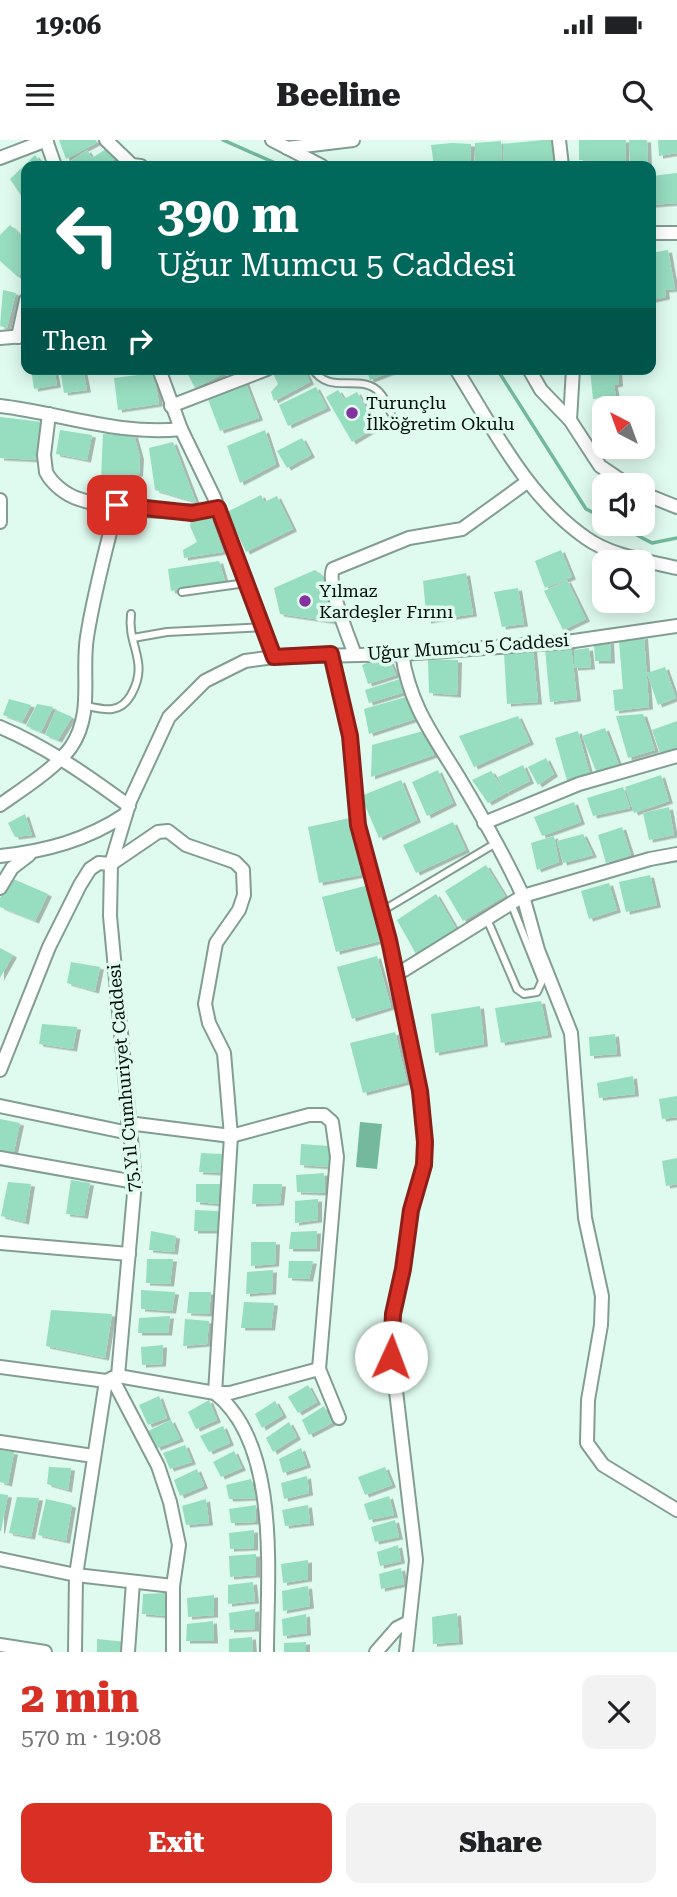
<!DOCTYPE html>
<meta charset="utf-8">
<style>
:root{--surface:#fff;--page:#f2f2f2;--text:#202124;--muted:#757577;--accent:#d93025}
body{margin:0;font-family:"Roboto Serif",serif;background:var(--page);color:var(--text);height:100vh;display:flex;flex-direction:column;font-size:26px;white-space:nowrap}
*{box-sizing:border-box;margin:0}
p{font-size:23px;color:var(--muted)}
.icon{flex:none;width:38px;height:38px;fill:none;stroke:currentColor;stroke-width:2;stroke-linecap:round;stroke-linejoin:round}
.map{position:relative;height:1512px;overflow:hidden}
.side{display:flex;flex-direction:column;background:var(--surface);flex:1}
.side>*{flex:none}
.hud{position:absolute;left:21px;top:21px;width:635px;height:214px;border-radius:14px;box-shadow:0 4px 18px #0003;background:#00695c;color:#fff;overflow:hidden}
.needle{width:46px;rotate:319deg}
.tools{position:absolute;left:592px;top:256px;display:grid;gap:14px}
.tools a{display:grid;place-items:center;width:63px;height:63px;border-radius:14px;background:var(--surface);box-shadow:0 4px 18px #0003;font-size:35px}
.pin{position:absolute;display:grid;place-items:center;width:60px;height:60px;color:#fff;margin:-30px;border-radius:14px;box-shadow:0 4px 10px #0006}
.me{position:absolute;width:77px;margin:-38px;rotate:2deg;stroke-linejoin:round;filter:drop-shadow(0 0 5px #0008)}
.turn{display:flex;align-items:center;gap:24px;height:147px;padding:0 21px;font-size:32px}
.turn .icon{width:91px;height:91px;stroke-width:2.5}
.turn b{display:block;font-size:49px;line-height:60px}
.then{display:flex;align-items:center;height:66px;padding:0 21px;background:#0003;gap:14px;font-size:26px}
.round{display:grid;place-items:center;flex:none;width:74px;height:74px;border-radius:14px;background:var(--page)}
.headline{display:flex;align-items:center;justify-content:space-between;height:119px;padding:0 21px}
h1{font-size:42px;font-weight:800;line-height:52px;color:var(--accent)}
.action{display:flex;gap:14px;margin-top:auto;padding:14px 21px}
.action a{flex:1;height:80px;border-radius:14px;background:var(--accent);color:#fff;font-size:28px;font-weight:800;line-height:80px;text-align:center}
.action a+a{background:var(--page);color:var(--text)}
.status{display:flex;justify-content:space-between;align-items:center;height:49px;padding:0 35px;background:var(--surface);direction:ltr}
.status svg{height:19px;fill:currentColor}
header{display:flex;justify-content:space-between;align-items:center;height:91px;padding:0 21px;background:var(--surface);font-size:32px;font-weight:800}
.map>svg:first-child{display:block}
.water{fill:#74b99d}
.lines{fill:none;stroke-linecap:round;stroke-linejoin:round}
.stream{stroke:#74b99d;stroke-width:3.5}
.building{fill:#97ddc0;filter:url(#shadow)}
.service-casing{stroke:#839d92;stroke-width:10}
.minor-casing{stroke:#839d92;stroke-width:16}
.service{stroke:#fff;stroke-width:6}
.minor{stroke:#fff;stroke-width:12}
.route-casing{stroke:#8d1f18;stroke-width:18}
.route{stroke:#d93025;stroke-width:12}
.poi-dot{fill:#8532a1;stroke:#dffbef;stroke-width:2.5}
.labels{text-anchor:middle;stroke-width:7;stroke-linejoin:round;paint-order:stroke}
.poi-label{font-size:18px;fill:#050e0a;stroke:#dffbef;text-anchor:start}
.street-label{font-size:18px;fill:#050e0a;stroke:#dffbef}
</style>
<div class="status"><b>19:06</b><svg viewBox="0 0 49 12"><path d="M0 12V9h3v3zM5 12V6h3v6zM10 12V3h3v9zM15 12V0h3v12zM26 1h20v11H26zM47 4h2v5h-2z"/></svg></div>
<header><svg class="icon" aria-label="menu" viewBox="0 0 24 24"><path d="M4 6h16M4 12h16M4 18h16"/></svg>Beeline<svg class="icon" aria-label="search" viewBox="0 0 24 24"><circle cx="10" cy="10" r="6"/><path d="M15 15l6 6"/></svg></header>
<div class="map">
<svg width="677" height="1512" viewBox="0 0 677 1512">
<defs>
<filter id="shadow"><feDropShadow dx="4" dy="2.5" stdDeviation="0" flood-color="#0004"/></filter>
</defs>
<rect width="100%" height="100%" fill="#dffbef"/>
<path class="water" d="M360 982 382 984 377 1029 356 1027Z"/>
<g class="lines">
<g class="stream">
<path d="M223 0 282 26"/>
<path d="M497 229 586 369 604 378"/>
<path d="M614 383 652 403 677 398"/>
</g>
</g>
<g class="building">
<path d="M59 0H96L98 2 66 19Z"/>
<path d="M543 0H554L555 26H504L503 4Z"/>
<path d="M579 0H626L625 22 579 20Z"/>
<path d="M629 0H647L648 26H630Z"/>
<path d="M658 0H677V13L659 16Z"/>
<path d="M501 1 502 26H475V3Z"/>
<path d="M452 3 471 4 470 25 434 26 431 5Z"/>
<path d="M109 7 117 18 104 26 67 24 87 10 92 18Z"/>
<path d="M35 15 44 26H26V63L10 39Z"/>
<path d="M677 33V63L651 65V36Z"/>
<path d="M10 85 26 100V128L18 137 0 121V95Z"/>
<path d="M668 110 675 149 665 150 666 157 652 160 651 113Z"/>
<path d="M3 150 16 153 7 188 0 186Z"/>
<path d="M31 229H54L57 245 34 249Z"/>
<path d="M60 229H83L87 250 64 253Z"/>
<path d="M185 229H220L223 234 195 248Z"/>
<path d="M276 229H304L310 242 274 261 271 252 278 244 272 231Z"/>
<path d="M366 229H399L370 240Z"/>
<path d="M590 229H618L619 244 614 245 616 257 593 259Z"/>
<path d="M154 233 159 264 118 270 114 238Z"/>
<path d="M245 241 259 278 220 291 206 254Z"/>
<path d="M316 247 327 268 288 286 279 265Z"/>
<path d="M338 250 344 259 357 252 377 287 352 302 326 257Z"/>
<path d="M0 277 43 282 39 320 0 318Z"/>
<path d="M60 290 92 295 87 320 56 314Z"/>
<path d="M265 290 276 324 240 343 227 306Z"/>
<path d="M103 294 134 295 140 317 139 334 125 336V340L101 339Z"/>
<path d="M302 298 311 315 287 328 277 311Z"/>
<path d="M173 302 196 362 155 350 149 308Z"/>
<path d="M261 355 264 362 277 356 293 389 246 412 227 372Z"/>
<path d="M192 376 211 377 223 412 184 418 183 410 197 402 190 386Z"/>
<path d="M561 410 572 437 545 448 535 421Z"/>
<path d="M219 421 225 441 171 451 168 429Z"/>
<path d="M315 430 326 439 341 483 280 474 274 448Z"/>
<path d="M466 433 473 474 427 481 423 441Z"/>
<path d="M567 440 586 479 563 490 544 451Z"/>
<path d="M518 448 524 484 502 487 494 452Z"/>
<path d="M644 496 649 567 615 571 613 550 623 549 619 501Z"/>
<path d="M610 501 611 521H595L594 502Z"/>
<path d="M571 506 577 559 550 562 545 508Z"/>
<path d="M589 508 591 527 574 528V510Z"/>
<path d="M533 509 538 562 507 564 504 513Z"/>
<path d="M387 515 396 535 368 544 362 525Z"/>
<path d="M428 519 458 520 457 555 429 553Z"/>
<path d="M665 527 676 558 658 565 647 533Z"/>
<path d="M400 539 405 552 369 563 365 550Z"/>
<path d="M409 556 415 579 369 594 364 569Z"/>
<path d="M9 559 31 565 22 582 3 575Z"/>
<path d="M37 564 53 567 41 592 26 586Z"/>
<path d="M56 570 72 577 58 600 45 595Z"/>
<path d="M643 574 655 610 628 618 616 576Z"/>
<path d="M518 576 530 602 474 627 459 596Z"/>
<path d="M677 581V608L660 613 652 590Z"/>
<path d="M605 588 620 628 598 636 582 596Z"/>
<path d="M427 590 434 615 371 637 372 605Z"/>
<path d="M578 591 591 638 568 644 555 598Z"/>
<path d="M546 618 554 634 538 645 528 627Z"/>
<path d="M523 625 530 641 506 653 498 637Z"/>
<path d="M438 630 453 663 427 676 412 642Z"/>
<path d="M491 631 506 653 488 663 472 640Z"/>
<path d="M661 635 669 661 634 673 625 647Z"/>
<path d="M401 640 417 680 379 698 361 656Z"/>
<path d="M623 647 630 668 593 676 587 658Z"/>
<path d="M574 662 581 682 542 696 534 677Z"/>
<path d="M669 667 674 695 649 700 643 673Z"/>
<path d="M25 674 32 695 15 697 8 683Z"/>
<path d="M350 678 361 735 319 743 308 687Z"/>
<path d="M453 682 466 710 416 733 403 705Z"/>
<path d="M622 687 631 715 606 723 598 695Z"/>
<path d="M583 694 593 715 563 723 557 701Z"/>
<path d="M554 696 559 722 537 730 531 703Z"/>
<path d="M486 725 505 756 463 781 445 751Z"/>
<path d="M650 735 657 765 626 772 619 742Z"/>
<path d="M11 738 48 754 35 781 0 767V758Z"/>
<path d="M609 743 617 770 589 779 581 751Z"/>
<path d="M365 746 380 801 336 812 322 757Z"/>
<path d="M436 754 457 790 416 814 397 780Z"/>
<path d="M0 808 13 815 0 838Z"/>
<path d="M377 816 391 867 352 879 337 827Z"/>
<path d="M71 822 100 827 95 851 67 843Z"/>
<path d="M541 861 548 895 501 903 495 868Z"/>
<path d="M480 866 484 904 435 913 431 874Z"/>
<path d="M42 884 77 887 73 909 39 904Z"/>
<path d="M395 892 407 942 363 953 350 903Z"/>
<path d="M615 894 617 914 590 916 589 897Z"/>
<path d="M633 936 635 954 599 958 597 943Z"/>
<path d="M677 956V977L662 979 659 959Z"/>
<path d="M0 979 20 983 13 1016 0 1013Z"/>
<path d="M301 1004 329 1006V1027L300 1025Z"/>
<path d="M201 1013 222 1014 221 1033 199 1032Z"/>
<path d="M677 1018V1044L666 1046 662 1021Z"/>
<path d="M324 1033 325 1053 297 1052 296 1035Z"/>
<path d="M71 1040 90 1043 84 1076 66 1074Z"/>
<path d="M8 1042 31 1044 25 1082 1 1076Z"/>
<path d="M196 1044H222L220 1064 196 1062Z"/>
<path d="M253 1044H282L280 1063 252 1064Z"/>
<path d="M318 1059V1080L295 1083V1061Z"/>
<path d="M195 1070 218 1071V1091H194Z"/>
<path d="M151 1091 176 1096 174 1112 149 1110Z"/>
<path d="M317 1091 316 1109H289L291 1092Z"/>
<path d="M251 1102H276L275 1124 251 1126Z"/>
<path d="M147 1119H173L170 1144 146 1143Z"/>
<path d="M289 1121H313L309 1139 288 1138Z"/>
<path d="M273 1130 272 1152 246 1154 247 1132Z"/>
<path d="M141 1150 175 1152 172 1171 141 1169Z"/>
<path d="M189 1152H211L209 1174 187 1173Z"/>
<path d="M244 1162 274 1163 271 1188H241Z"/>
<path d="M51 1170 112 1174 105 1218 46 1206Z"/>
<path d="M170 1176 168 1193H138L139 1178Z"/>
<path d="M185 1179 209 1181 207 1204 183 1206Z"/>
<path d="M163 1205 162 1224 142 1225 141 1207Z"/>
<path d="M308 1245 317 1262 298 1273 288 1257Z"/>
<path d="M159 1256 167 1278 148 1285 139 1265Z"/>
<path d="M209 1260 217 1280 196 1289 188 1272Z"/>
<path d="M275 1261 283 1275 262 1288 255 1274Z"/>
<path d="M324 1266 332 1283 309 1295 302 1280Z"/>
<path d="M171 1280 180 1299 157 1308 148 1291Z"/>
<path d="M289 1282 297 1297 273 1312 266 1298Z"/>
<path d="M223 1286 230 1303 209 1312 200 1296Z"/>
<path d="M185 1305 192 1322 170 1329 163 1313Z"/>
<path d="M301 1308 307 1325 283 1333 279 1319Z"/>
<path d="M0 1310 14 1312 8 1344 0 1342Z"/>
<path d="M234 1311 242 1328 221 1337 213 1322Z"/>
<path d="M49 1327 71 1328 68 1350 47 1344Z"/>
<path d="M385 1327 392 1345 365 1355 358 1337Z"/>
<path d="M197 1329 204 1346 180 1356 174 1340Z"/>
<path d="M307 1336 309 1353 284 1359 281 1343Z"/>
<path d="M251 1339 256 1358 229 1359 226 1345Z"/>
<path d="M0 1354 8 1355 1 1391H0Z"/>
<path d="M389 1356 394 1375 369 1380 364 1364Z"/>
<path d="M17 1357 39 1358 31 1397 9 1393Z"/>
<path d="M46 1359 72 1365 66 1401 38 1395Z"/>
<path d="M206 1359 209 1383 186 1385 182 1366Z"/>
<path d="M256 1365 255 1382 231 1383 229 1369Z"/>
<path d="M308 1365 310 1383 285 1386 282 1370Z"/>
<path d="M395 1380 399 1397 375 1402 371 1387Z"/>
<path d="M254 1390V1408L230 1409 229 1393Z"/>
<path d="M398 1405 401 1421 380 1426 377 1412Z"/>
<path d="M256 1414V1435L230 1437 229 1416Z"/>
<path d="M308 1420V1439L283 1443 281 1424Z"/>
<path d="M401 1428 404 1444 381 1449 379 1434Z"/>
<path d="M253 1442 255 1461 228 1464V1445Z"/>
<path d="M308 1446 310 1466 283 1471 282 1451Z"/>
<path d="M168 1453V1476L142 1474 143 1454Z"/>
<path d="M214 1455V1475L188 1477 187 1458Z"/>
<path d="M255 1469V1489L230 1490 229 1473Z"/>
<path d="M457 1473 459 1502 433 1504 432 1477Z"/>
<path d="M306 1474 307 1493 283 1496 282 1479Z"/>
<path d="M213 1481 214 1501H186L187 1484Z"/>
<path d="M252 1497 253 1512H229V1499Z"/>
<path d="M97 1499 126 1502 124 1512H97Z"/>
<path d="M306 1502V1512H284V1503Z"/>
</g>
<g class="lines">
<g class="service-casing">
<g id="service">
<path d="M313 229C329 256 362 232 380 253 385 258 388 267 391 273"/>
<path d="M182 452 246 443"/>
<path d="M133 498 167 492 264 487"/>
<path d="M87 566C105 570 120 574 131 555 150 521 127 507 131 474"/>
<path d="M382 771 496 703"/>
<path d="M487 779 517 849 524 854 537 852 542 841 511 763"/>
</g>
</g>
<g class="minor-casing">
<g id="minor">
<path d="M46 0 55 26"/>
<path d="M106 0 132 25 141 26"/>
<path d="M272 0 322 26"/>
<path d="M559 0 562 26"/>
<path d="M287 8 353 0"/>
<path d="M0 18 47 0"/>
<path d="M651 93H677"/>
<path d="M18 197 26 160"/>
<path d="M0 198 24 196"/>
<path d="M159 229 181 289 214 357 274 517"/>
<path d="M456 229C493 288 527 357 586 398 611 416 648 421 677 428"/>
<path d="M529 229 541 250 570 280 600 326 628 345"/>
<path d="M0 266C60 273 120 296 181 289"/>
<path d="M171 266 267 229"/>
<path d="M49 274 44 315 46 332C52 344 66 355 79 359 107 369 190 376 218 368"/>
<path d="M570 280 573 229"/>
<path d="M642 353 677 367"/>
<path d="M0 360V382"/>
<path d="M331 514 350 596 358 685 389 800 420 951 425 1002 424 1025 411 1070 403 1128 393 1174 392 1217 416 1420 406 1512"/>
<path d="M402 514C410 567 434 596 461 641 483 678 505 717 523 756L650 719 677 714"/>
<path d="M355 515C349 498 326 444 333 429L409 398 462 389 527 342"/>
<path d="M0 587C47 607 88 636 129 666"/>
<path d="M0 665C21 650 56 628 71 607 94 573 81 535 87 497 94 452 106 409 117 365"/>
<path d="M484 683 579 644 677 616"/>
<path d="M0 716C47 711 87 700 126 674"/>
<path d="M111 724 158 692 168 691 186 705 235 722 243 730 244 755 239 770 216 803 205 864 209 883 224 913 231 996 215 1253C281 1305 267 1436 267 1512"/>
<path d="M0 748 12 728 29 715"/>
<path d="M396 835 523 756 538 810 571 893 585 1078 602 1156 601 1185 588 1260 587 1303 603 1325 677 1370"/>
<path d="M0 930 49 807 80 745 90 729 99 723 111 724"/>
<path d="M0 966 129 993"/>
<path d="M128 983 231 996 309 975H324L332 982 337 1017 319 1229 339 1278"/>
<path d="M0 1018 135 1042"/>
<path d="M0 1103 129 1114"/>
<path d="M0 1227 106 1241 118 1236 215 1253H230L319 1229"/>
<path d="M118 1236 135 1042 110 776 111 724 130 661 169 577 205 541 245 521 274 517 402 514 567 502 677 486"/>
<path d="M112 1238 158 1326 170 1362 179 1405 173 1446V1512"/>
<path d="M0 1302 93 1316"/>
<path d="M0 1419 76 1435 173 1446"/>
<path d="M0 1505 45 1512"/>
<path d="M75 1512 76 1435 106 1241"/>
<path d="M128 1512 133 1442"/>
<path d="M376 1512 397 1488 409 1482"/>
</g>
</g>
<use href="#service" class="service"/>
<use href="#minor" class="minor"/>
</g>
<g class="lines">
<g class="route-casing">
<path id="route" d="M117 365 192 373 218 368 274 517 331 514 350 596 358 685 389 800 420 951 425 1002 424 1025 411 1070 403 1129 393 1174 391 1217"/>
</g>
<use href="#route" class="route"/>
</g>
<g class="poi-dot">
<circle cx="352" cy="273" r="7"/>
<circle cx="305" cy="461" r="7"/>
</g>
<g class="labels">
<g class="poi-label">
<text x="366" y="269">Turunçlu<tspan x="366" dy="21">İlköğretim Okulu</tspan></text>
<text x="319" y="457">Yılmaz<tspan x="319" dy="21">Kardeşler Fırını</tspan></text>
</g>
<g class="street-label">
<text transform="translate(468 507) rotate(-4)" y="6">Uğur Mumcu 5 Caddesi</text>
<text transform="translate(124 938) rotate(-95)" y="6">75.Yıl Cumhuriyet Caddesi</text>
</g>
</g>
</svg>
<div class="tools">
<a><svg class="needle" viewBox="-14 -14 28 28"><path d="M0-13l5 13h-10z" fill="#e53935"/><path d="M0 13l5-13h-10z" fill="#757577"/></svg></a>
<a><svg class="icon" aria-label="sound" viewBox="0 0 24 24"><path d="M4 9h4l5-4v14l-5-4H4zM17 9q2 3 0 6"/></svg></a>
<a><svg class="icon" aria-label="search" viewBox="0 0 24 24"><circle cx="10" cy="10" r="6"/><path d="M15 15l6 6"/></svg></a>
</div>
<div class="pin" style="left:117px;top:365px;background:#d93025"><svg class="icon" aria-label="arrive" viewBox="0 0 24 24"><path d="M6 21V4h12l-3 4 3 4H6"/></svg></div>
<svg class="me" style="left:391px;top:1217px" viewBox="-20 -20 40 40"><circle r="19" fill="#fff"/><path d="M0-13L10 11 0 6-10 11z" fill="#d93025"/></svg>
<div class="hud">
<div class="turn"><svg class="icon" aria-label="left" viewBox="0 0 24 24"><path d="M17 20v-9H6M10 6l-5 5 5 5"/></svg><div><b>390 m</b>Uğur Mumcu 5 Caddesi</div></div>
<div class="then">Then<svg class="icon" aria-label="right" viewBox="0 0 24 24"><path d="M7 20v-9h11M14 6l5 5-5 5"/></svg></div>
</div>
</div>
<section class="side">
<div class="headline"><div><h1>2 min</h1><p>570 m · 19:08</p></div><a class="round"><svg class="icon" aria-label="close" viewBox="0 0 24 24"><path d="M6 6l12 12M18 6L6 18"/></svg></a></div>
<div class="action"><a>Exit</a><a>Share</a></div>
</section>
